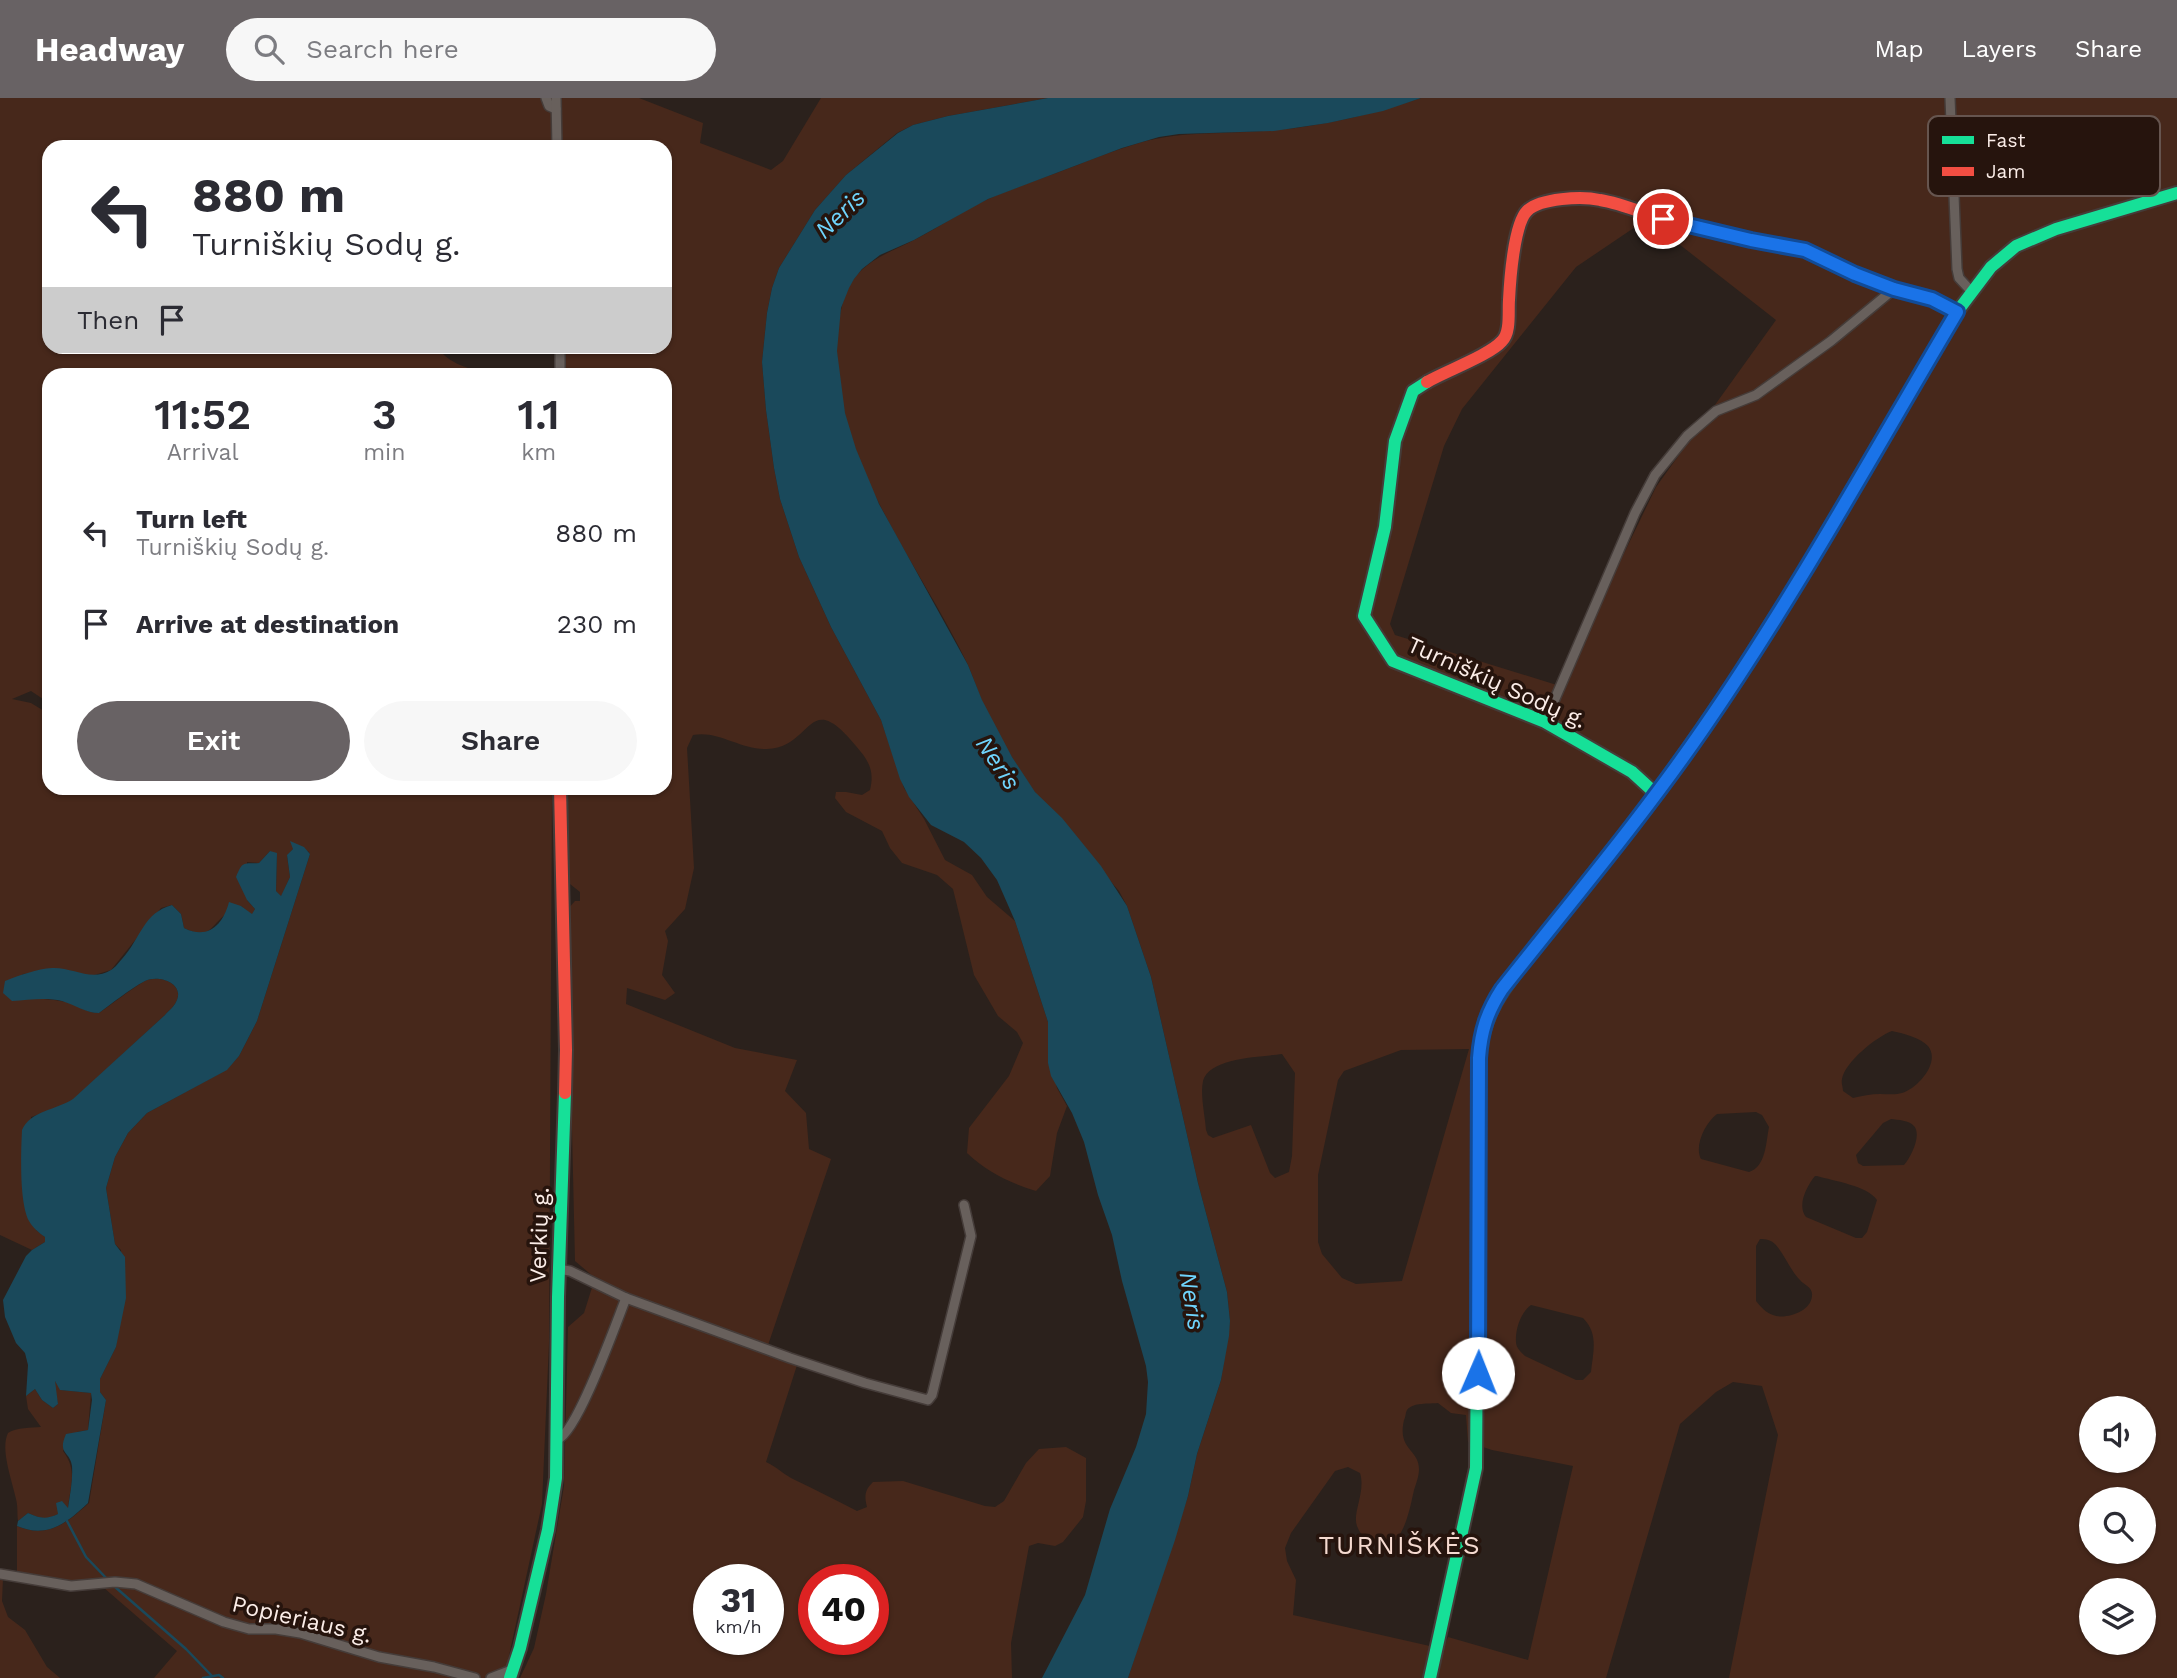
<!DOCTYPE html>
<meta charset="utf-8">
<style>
:root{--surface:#fff;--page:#f7f7f7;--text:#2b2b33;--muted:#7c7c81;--accent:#686264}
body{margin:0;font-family:"Work Sans",sans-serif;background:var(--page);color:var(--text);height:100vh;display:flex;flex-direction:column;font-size:26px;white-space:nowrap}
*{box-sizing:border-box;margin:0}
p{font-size:23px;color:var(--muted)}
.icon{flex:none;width:38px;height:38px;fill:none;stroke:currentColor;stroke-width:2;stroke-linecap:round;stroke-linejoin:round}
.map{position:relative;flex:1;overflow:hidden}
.details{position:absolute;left:42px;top:270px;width:630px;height:427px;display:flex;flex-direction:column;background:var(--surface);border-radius:21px;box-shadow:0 2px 5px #0004}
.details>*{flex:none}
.hud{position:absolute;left:42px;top:42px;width:630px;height:214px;border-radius:21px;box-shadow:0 2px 5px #0004;background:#fff;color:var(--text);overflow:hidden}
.buttons{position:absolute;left:2079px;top:1298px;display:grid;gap:14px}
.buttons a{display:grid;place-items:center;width:77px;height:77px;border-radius:50%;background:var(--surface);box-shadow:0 2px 5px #0004;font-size:35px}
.speed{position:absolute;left:693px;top:1466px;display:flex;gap:14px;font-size:35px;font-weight:700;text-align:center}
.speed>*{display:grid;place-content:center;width:91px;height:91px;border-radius:50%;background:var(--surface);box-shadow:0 2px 5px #0004;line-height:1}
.speed small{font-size:18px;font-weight:400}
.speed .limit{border:10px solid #d22;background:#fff;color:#111}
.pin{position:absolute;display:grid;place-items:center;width:60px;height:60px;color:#fff;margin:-30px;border:4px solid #fff;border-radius:50%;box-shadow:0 2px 7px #0007}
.me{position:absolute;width:77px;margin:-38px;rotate:1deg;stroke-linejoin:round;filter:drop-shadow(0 0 5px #0008)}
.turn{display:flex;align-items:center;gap:24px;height:147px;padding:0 35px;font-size:32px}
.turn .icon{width:91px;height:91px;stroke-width:2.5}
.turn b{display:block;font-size:49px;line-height:60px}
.then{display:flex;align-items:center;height:66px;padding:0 35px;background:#0003;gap:14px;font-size:26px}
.eta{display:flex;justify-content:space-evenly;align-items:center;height:119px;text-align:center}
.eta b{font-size:42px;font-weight:600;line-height:49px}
.primary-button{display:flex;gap:14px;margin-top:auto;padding:14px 35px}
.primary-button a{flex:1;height:80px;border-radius:42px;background:var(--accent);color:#fff;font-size:28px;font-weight:600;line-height:80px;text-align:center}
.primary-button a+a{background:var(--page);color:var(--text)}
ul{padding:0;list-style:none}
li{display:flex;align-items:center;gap:21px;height:91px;padding:0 35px}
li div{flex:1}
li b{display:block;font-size:26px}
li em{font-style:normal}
header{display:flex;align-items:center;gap:42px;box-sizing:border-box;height:98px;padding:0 35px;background:var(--accent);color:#fff}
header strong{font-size:33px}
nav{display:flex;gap:38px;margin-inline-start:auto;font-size:24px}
.search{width:490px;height:63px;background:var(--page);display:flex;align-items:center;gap:18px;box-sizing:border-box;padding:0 24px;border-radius:38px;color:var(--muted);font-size:26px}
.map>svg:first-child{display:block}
.green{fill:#47281b;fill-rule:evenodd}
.water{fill:#1a495b}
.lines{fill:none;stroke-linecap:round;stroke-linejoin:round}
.stream{stroke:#1a495b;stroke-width:2.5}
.street-casing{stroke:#453c39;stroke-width:12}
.fast-casing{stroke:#453c39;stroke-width:16}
.jam-casing{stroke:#453c39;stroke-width:16}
.street{stroke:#68605c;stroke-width:9}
.fast{stroke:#16e098;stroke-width:12}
.jam{stroke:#f24e42;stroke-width:12}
.route-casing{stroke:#114b97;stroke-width:18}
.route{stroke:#1a73e8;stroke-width:12}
.labels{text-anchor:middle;stroke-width:7;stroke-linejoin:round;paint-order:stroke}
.street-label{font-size:23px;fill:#fbede8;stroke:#26140d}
.water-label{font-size:24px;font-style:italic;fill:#6fd4fc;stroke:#26140d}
.quarter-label{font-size:26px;letter-spacing:2px;fill:#f5dad0;stroke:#26140d}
.key{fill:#26140d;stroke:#66554f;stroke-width:2}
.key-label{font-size:19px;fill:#fbede8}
</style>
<header>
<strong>Headway</strong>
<div class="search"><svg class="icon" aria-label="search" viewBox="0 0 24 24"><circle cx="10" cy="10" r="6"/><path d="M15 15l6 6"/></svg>Search here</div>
<nav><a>Map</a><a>Layers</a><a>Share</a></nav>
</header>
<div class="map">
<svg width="2177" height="1580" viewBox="0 0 2177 1580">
<rect width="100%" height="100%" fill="#2b211c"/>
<g class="green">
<path d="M0 0H551L552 49H49V248L437 249C450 267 468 270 489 276H49V605L31 593 12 601 31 605 49 616V690H552L549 1245 542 1406 507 1567 501 1580H154L177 1553 96 1483 62 1485 17 1473V1428C47 1441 67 1425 89 1405L106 1302 100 1294V1281L116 1249 121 1152 115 1146 106 1090 115 1059 128 1035 147 1015 226 972 239 958 257 923 310 756 308 753 293 751 287 758 290 779 281 799 276 793 277 758 270 753 259 765 247 764V802L255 811 252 817 241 808C237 810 231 812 226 816 209 829 210 843 184 830L181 816 172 807 161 810 111 872 91 878 71 873 22 876 44 901C55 902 65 903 75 907 84 911 89 915 99 915 114 905 129 892 145 883 158 876 186 885 176 904 174 909 168 913 165 917L73 1002 61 1009 31 1019 36 1132 45 1139V1144L32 1152 0 1137Z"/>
<path d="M562 0H639L703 25 700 45 771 72 783 63 821 0H1048L948 18 913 27 897 35 846 77 815 112 779 170 772 190 767 215 762 264 766 312 774 370 780 401 799 459 831 529 881 622 904 690 924 721 945 762 972 777 987 799 1015 823 1048 924V951L1057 990 1067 1008 1057 1035 1050 1078 1036 1093C1010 1085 987 1074 967 1055L969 1030 1009 978 1023 945 1017 934 998 918 974 877 953 791 937 777 902 765 890 750 882 733 846 714 835 700 836 694H846L862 697 870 692C875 672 868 662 856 648 807 588 814 649 767 651 741 652 718 632 693 637L687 650 694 770 685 811 665 833 668 843 662 877 675 895 665 902 627 890 626 906 735 950 797 962 785 993 806 1015 809 1051 831 1061 766 1253 798 1264 766 1364C777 1369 784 1377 795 1382 816 1392 836 1402 857 1413L867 1409C864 1397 865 1392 873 1384L903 1383 985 1408 995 1409 1004 1403 1026 1365 1039 1351 1066 1349 1086 1360V1403L1083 1419 1063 1444 1055 1448 1038 1445 1029 1448 1011 1545 1012 1580H520L534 1550 546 1496 564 1388 568 1229 584 1215 595 1180 575 1163 567 812 575 803H580V794L570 786 565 777V690H665V276H566L565 249 665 248V49H562ZM709 1482H768V1542H709ZM814 1482H873V1542H814Z"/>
<path d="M1421 0H2177V1580H1729L1778 1337 1762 1288 1733 1284 1716 1294 1680 1326 1606 1580H1128L1188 1398 1197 1356 1221 1282 1230 1223 1227 1194 1198 1085 1151 879 1127 808 1119 793C1090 758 1052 720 1027 683 1010 658 995 631 982 603 977 591 973 579 968 567 918 462 834 367 837 245 838 224 841 200 853 182 870 159 894 153 918 140 941 128 963 113 986 102 1010 91 1035 83 1059 74 1085 64 1112 53 1139 45 1183 32 1229 37 1275 32 1325 28 1373 16 1421 0ZM1647 121 1776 222 1656 389 1560 588 1395 537 1390 526 1444 348 1462 311 1576 169ZM1892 933C1902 935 1921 940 1928 948 1941 964 1918 990 1902 995 1896 997 1887 996 1880 996 1871 996 1862 998 1853 1000L1843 993C1843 989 1841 985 1842 981 1845 964 1876 939 1892 933ZM1469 951 1402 1183 1356 1186 1342 1180 1322 1156 1318 1144V1077L1338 982 1344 973 1401 952ZM1282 956 1295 975 1292 1058 1289 1074 1275 1080 1270 1075 1251 1027 1213 1040 1208 1037 1206 1032C1205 1017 1200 997 1203 983 1209 959 1263 959 1282 956ZM1756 1014 1762 1017 1769 1029C1766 1044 1766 1069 1749 1074L1701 1061C1694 1048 1705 1025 1717 1016ZM1891 1021C1898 1022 1909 1022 1914 1028 1922 1037 1911 1059 1904 1067L1863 1068 1858 1065 1856 1057 1883 1025ZM1815 1078H1817C1834 1083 1868 1088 1877 1102L1867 1134 1862 1140H1856L1806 1119C1797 1108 1806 1089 1815 1078ZM1760 1141C1766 1141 1771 1142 1775 1146 1785 1157 1790 1172 1800 1182 1805 1188 1813 1189 1812 1198 1811 1214 1785 1222 1773 1217 1766 1215 1761 1209 1756 1203V1148ZM1531 1207 1583 1220C1599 1236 1593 1254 1591 1274L1583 1282H1576L1525 1258C1521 1254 1516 1250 1516 1244 1515 1231 1521 1214 1531 1207ZM1438 1305 1451 1315 1466 1317 1468 1344 1492 1352 1573 1368 1528 1562 1448 1539 1443 1551 1293 1517 1296 1482 1287 1463 1285 1450 1291 1435 1335 1373 1348 1369 1360 1375C1366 1394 1352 1415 1357 1428 1361 1438 1366 1442 1376 1446 1403 1456 1410 1409 1414 1392 1416 1386 1419 1378 1419 1371 1419 1351 1397 1352 1404 1322 1405 1321 1406 1313 1407 1312 1413 1304 1429 1306 1438 1305ZM2091 1311H2144V1363H2091ZM2091 1402H2144V1454H2091ZM2091 1493H2144V1545H2091Z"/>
<path d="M53 1280 61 1292 91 1295 88 1332 77 1334 63 1353C78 1373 70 1388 68 1411 50 1420 47 1424 28 1415L18 1423C17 1416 18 1408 16 1401 12 1382 0 1351 8 1335 17 1329 31 1330 41 1329L28 1311 26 1298 35 1291 42 1302 53 1310 58 1306Z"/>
<path d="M0 1480H3L2 1503 8 1519 25 1532 47 1569 60 1580H0Z"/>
</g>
<g class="water">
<path d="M1048 0H1421L1383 13 1328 25 1274 33 1179 36 1159 39 1122 50 988 101 914 142 880 157 862 171 854 181 849 190 841 210 837 253 845 315 856 351 879 406 968 567 982 602 1012 659 1035 694 1062 720 1101 768 1127 808 1151 879 1198 1085 1227 1194 1230 1223 1229 1238 1221 1282 1197 1356 1188 1398 1175 1442 1128 1580H1042L1085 1497 1110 1411 1136 1349 1146 1316 1148 1284 1146 1268 1122 1183 1112 1137 1098 1097 1084 1044 1072 1015 1051 978 1048 965V924L1015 823 997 782 981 760 964 744 931 727 909 699 900 681 881 622 831 529 799 459 780 401 774 370 766 312 762 264 767 215 772 190 779 170 815 112 846 77 898 35 913 27 948 18Z"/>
<path d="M290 743 304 749 310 756 257 923 239 958 227 972 147 1015 128 1035 115 1059 106 1090 115 1146 125 1159 126 1200 116 1249 100 1281V1294L106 1302 88 1405C67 1425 47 1441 17 1428L18 1423 28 1415C40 1420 45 1422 58 1416L56 1405 62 1403 68 1410C70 1396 73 1382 72 1368 70 1353 57 1357 66 1336L88 1332 92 1302 91 1295 60 1292 55 1283 58 1306 53 1310 42 1302 35 1291 26 1298 28 1267 25 1255 16 1245 5 1219 3 1202 26 1158 32 1152 45 1144V1139C38 1134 33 1130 29 1123 19 1104 21 1054 22 1032 30 1013 56 1012 73 1001L165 917C168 913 174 909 176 904 186 885 158 876 145 883 128 892 113 905 99 915 86 915 75 907 62 903 46 899 28 902 12 903L3 895 5 883C20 877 37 871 52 870 73 869 91 884 111 872 115 870 119 864 122 861 141 840 143 815 172 807L181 816 184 830C208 842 223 827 229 804L241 808 252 816 255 811 247 802 236 779C243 762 243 766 259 765L270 753 277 755 276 793 281 798 290 779 287 757 293 751Z"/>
</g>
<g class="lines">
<g class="stream">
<path d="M67 1423 86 1459 109 1483"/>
<path d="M114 1488 186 1551 212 1578"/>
<path d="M203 1580 219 1577 223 1580"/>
</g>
<g class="street-casing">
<g id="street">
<path d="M546 0 549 8 556 11"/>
<path d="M556 0 557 49"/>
<path d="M1950 0 1957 171 1959 180 1971 193"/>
<path d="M560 276V248"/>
<path d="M1545 624 1635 415 1655 377 1687 338 1716 313 1756 297 1831 243 1894 191"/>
<path d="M558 1171 570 1173 626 1200 790 1260 865 1285 928 1302 932 1297 971 1138 964 1107"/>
<path d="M558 1341C578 1333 616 1225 626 1200"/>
<path d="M0 1476 71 1488 115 1484 136 1486 224 1524 249 1531H276L300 1535 379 1559 434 1569 475 1580"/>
<path d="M491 1580 514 1571"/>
</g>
</g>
<g class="fast-casing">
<g id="fast">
<path d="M1656 119 1751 142 1805 152 1855 176 1894 191 1932 201 1957 214"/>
<path d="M1427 284 1413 293 1395 343 1385 429 1364 518 1393 563 1545 624 1632 674 1656 696"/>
<path d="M1731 589 1802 477 1957 214 1991 169 2016 148 2056 131 2177 95"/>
<path d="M510 1580 520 1550 548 1432 556 1380 558 1199 565 995"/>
<path d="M1430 1580 1476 1370 1479 960C1482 917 1504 889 1530 856"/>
</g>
</g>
<g class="jam-casing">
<g id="jam">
<path d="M1427 284C1446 273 1490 257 1502 243 1511 234 1508 214 1509 202 1510 182 1514 126 1527 113 1540 100 1582 98 1600 102 1619 105 1638 113 1656 119"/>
<path d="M560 690 566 952 565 995"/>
<path d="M1530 856 1655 698 1731 589"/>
</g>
</g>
<use href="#street" class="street"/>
<use href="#fast" class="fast"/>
<use href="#jam" class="jam"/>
</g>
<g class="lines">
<g class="route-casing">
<path id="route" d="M1478 1275 1479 960C1481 933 1487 914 1502 891 1570 805 1641 721 1703 631 1795 498 1874 354 1957 214L1932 201 1894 191 1855 176 1805 152 1751 142 1663 121"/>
</g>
<use href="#route" class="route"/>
</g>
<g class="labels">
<g class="street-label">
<text transform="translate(1497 584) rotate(24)" y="8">Turniškių Sodų g.</text>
<text transform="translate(539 1137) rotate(-88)" y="8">Verkių g.</text>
<text transform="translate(302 1521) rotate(13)" y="8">Popieriaus g.</text>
</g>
<g class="water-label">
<text transform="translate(840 116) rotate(-44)" y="8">Neris</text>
<text transform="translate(998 665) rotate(56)" y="8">Neris</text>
<text transform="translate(1192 1203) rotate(81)" y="8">Neris</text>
</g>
<g class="quarter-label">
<text x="1400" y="1456">TURNIŠKĖS</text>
</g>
</g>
<rect x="1928" y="18" width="232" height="80" rx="10" class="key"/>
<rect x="1942" y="38" width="32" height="8" fill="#16e098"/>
<rect x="1942" y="69" width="32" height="9" fill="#f24e42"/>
<g class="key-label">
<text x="1986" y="49">Fast</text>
<text x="1986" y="80">Jam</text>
</g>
</svg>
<div class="buttons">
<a><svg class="icon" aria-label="sound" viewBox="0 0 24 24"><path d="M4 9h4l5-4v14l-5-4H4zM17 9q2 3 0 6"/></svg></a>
<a><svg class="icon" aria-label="search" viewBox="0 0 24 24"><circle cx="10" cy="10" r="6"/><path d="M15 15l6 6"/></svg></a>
<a><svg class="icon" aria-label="layers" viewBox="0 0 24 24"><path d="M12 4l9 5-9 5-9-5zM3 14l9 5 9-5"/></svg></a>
</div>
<div class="speed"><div>31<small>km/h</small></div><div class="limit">40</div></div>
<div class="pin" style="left:1663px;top:121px;background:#d93025"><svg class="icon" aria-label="arrive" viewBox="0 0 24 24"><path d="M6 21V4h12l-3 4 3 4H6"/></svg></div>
<svg class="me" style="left:1478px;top:1275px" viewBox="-20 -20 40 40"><circle r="19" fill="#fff"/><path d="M0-13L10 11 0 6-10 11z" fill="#1a73e8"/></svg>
<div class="hud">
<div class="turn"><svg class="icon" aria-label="left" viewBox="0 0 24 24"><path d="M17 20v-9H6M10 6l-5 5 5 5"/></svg><div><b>880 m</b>Turniškių Sodų g.</div></div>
<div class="then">Then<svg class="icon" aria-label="arrive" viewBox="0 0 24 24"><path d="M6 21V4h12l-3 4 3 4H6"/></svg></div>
</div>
<section class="details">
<div class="eta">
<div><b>11:52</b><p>Arrival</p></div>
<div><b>3</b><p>min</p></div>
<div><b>1.1</b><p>km</p></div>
</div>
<ul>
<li><svg class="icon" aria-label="left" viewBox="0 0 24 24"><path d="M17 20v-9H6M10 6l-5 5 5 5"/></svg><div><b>Turn left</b><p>Turniškių Sodų g.</p></div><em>880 m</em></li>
<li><svg class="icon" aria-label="arrive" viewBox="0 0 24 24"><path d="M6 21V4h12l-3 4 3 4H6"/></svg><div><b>Arrive at destination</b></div><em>230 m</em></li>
</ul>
<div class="primary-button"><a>Exit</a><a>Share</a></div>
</section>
</div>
